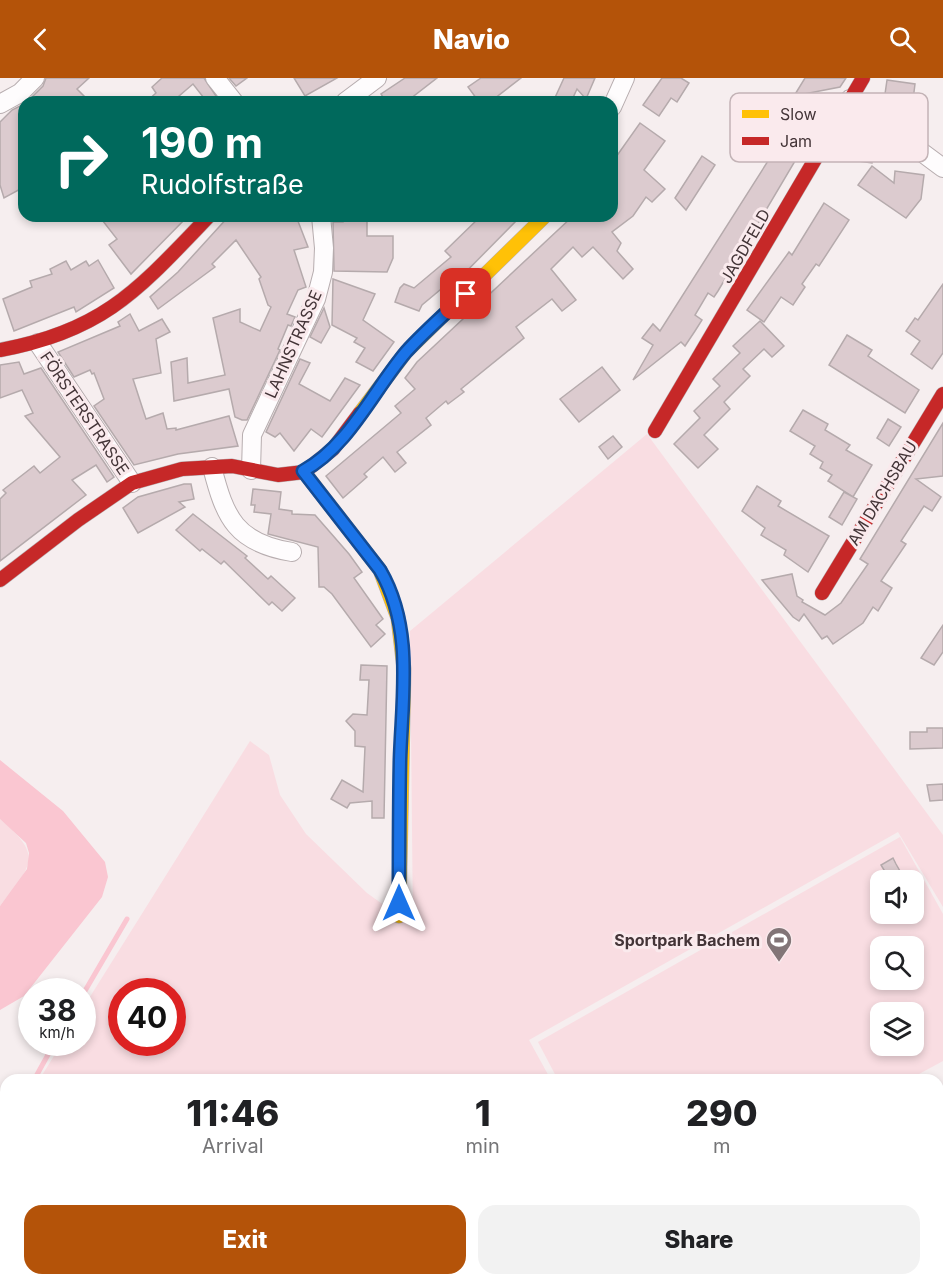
<!DOCTYPE html>
<meta charset="utf-8">
<style>
:root{--surface:#fff;--page:#f2f2f2;--text:#202124;--muted:#757577;--accent:#b45309}
body{margin:0;font-family:Inter,sans-serif;background:var(--page);color:var(--text);height:100vh;display:flex;flex-direction:column;font-size:22px;white-space:nowrap}
*{box-sizing:border-box;margin:0}
p{font-size:20px;color:var(--muted)}
.icon{flex:none;width:33px;height:33px;fill:none;stroke:currentColor;stroke-width:2;stroke-linecap:round;stroke-linejoin:round}
.map{position:relative;flex:1;overflow:hidden}
.side{position:absolute;left:0px;top:996px;width:944px;height:212px;display:flex;flex-direction:column;background:var(--surface);border-radius:18px 18px 0 0;box-shadow:0 3px 9px #0003}
.side>*{flex:none}
.guide{position:absolute;left:18px;top:18px;width:600px;height:126px;border-radius:18px;box-shadow:0 3px 9px #0003;background:#00695c;color:#fff;overflow:hidden}
.fabs{position:absolute;left:870px;top:792px;display:grid;gap:12px}
.fabs a{display:grid;place-items:center;width:54px;height:54px;border-radius:12px;background:var(--surface);box-shadow:0 3px 9px #0003;font-size:30px}
.speed{position:absolute;left:18px;top:900px;display:flex;gap:12px;font-size:30px;font-weight:700;text-align:center}
.speed>*{display:grid;place-content:center;width:78px;height:78px;border-radius:50%;background:var(--surface);box-shadow:0 3px 9px #0003;line-height:1}
.speed small{font-size:15px;font-weight:400}
.speed .limit{border:9px solid #d22;background:#fff;color:#111}
.pin{position:absolute;display:grid;place-items:center;width:51px;height:51px;color:#fff;margin:-26px;border-radius:12px;box-shadow:0 3px 9px #0006}
.me{position:absolute;width:66px;margin:-33px;rotate:0deg;stroke-linejoin:round;filter:drop-shadow(0 0 4px #0008)}
.turn{display:flex;align-items:center;gap:21px;height:126px;padding:0 24px;font-size:27px}
.turn .icon{width:78px;height:78px;stroke-width:2.5}
.turn b{display:block;font-size:42px;line-height:51px}
.eta{display:flex;justify-content:space-evenly;align-items:center;height:102px;text-align:center}
.eta b{font-size:36px;font-weight:800;line-height:42px}
.action{display:flex;gap:12px;margin-top:auto;padding:12px 24px}
.action a{flex:1;height:69px;border-radius:18px;background:var(--accent);color:#fff;font-size:24px;font-weight:800;line-height:69px;text-align:center}
.action a+a{background:var(--page);color:var(--text)}
header{display:flex;justify-content:space-between;align-items:center;height:78px;padding:0 24px;background:var(--accent);color:#fff;font-size:27px;font-weight:800}
.map>svg:first-child{display:block}
.green{fill:#f9dde2;fill-rule:evenodd}
.water{fill:#fac6d1}
.lines{fill:none;stroke-linecap:round;stroke-linejoin:round}
.stream{stroke:#fac6d1;stroke-width:5}
.building{fill:#dccbcf;stroke:#b5aaac;stroke-width:1.5}
.street-casing{stroke:#b7adaf;stroke-width:20}
.slow-casing{stroke:#b7adaf;stroke-width:15}
.jam-casing{stroke:#b7adaf;stroke-width:15}
.street{stroke:#fefcfd;stroke-width:18}
.slow{stroke:#ffc107;stroke-width:14}
.jam{stroke:#c62828;stroke-width:14}
.route-casing{stroke:#114b97;stroke-width:15}
.route{stroke:#1a73e8;stroke-width:10}
.labels{text-anchor:middle;stroke-width:6;stroke-linejoin:round;paint-order:stroke}
.street-label{font-size:16px;fill:#433437;stroke:#faeaed}
.poi-label{font-size:16px;font-weight:bold;fill:#433437;stroke:#faeaed;text-anchor:end}
.key{fill:#faeaed;stroke:#c3b3b6;stroke-width:1.5}
.key-label{font-size:16px;fill:#433437}
</style>
<header><svg class="icon" aria-label="back" viewBox="0 0 24 24"><path d="M15 5l-7 7 7 7"/></svg>Navio<svg class="icon" aria-label="search" viewBox="0 0 24 24"><circle cx="10" cy="10" r="6"/><path d="M15 15l6 6"/></svg></header>
<div class="map">
<svg width="943" height="1207" viewBox="0 0 943 1207">
<rect width="100%" height="100%" fill="#f6eeef"/>
<g class="green">
<path d="M647 356 943 757V829L898 754 529 962 551 1002H39L62 965 82 964 83 930 250 663 269 677 280 717 306 756 367 815 413 848 410 553ZM122 914H172V964H122Z"/>
<path d="M0 741C44 778 32 787 0 828Z"/>
<path d="M900 759 943 836V983L908 1002H558L538 964ZM880 802H914V836H880ZM880 868H914V902H880ZM880 934H914V968H880Z"/>
<path d="M943 1016V1120L938 1118V1019Z"/>
<path d="M0 1046 6 1049V1202H751L756 1207H0Z"/>
<path d="M938 1151 943 1155V1207H868L873 1202H938Z"/>
<path d="M791 1202H823L818 1207H799Z"/>
</g>
<path class="water" d="M0 682 63 733 105 784 108 799 102 819 24 918 0 932V828L27 791 29 775 26 765 0 741Z"/>
<g class="lines">
<g class="stream">
<path d="M82 918 127 841"/>
<path d="M34 1002 55 964"/>
<path d="M0 1044 6 1042"/>
</g>
</g>
<g class="building">
<path d="M46 0H89L77 11 90 24H27L43 8Z"/>
<path d="M162 0H204L218 21 207 24 193 6 172 24H146L156 15 152 9Z"/>
<path d="M229 0H247L236 8Z"/>
<path d="M294 0H337L305 18Z"/>
<path d="M405 0H437L406 24H386L381 16Z"/>
<path d="M481 0H521L490 24H479L468 9Z"/>
<path d="M564 0H595L586 21 577 11 571 24H553Z"/>
<path d="M662 0H681L689 5 677 24 671 20 659 38 643 27Z"/>
<path d="M805 0H846L840 9 794 18Z"/>
<path d="M887 2 915 6 912 30 887 27 888 23H884Z"/>
<path d="M810 18 827 29 718 213 714 219 708 215 695 237 702 242 695 253 685 268 681 264 633 302 653 267 642 260 653 246 660 253 768 83 763 80 771 68 777 71Z"/>
<path d="M24 26V109L4 120 0 107V44L12 32Z"/>
<path d="M640 45 665 63 644 92 665 111 652 124 646 119 633 138 612 154 621 165 617 173 633 191 623 201 593 169 582 179 573 169 551 191 576 222 562 233 552 221 516 249 524 260 461 311 464 314 448 326 446 323 426 340 431 347 397 374 406 385 395 394 383 379 364 396 367 399 343 420 326 398 401 335 395 328 415 311 405 300 417 284 573 138H612V77L616 79Z"/>
<path d="M847 57 874 60 872 85 844 81Z"/>
<path d="M702 78 715 87 686 132 675 120Z"/>
<path d="M872 88 894 105 895 93 924 97 921 121 906 140 858 107Z"/>
<path d="M824 125 849 142 819 188 816 186 802 206 805 209 793 227 781 219 764 244 747 232 789 174 792 177Z"/>
<path d="M99 138H188L131 196 109 167 117 161Z"/>
<path d="M229 138H296L308 169 294 172 306 209 298 212 287 236 295 239 291 248 288 247 278 271 280 272 247 342H242L235 339 229 311 174 323 171 284 187 280 188 305 225 297 213 240 240 231V244L260 253 271 229 268 227 259 201 261 199 236 162 212 186 215 189 158 231 150 219 178 194Z"/>
<path d="M343 138H367V158H393V180L387 194 334 193 333 144H343Z"/>
<path d="M481 138H521L444 216 440 212 422 227 419 233 395 224 400 210 404 206 414 210 451 179 445 173Z"/>
<path d="M98 182 114 210 76 234 74 229 14 253 3 221 32 209 30 203 52 196 50 191 66 183 71 192 86 183 89 188Z"/>
<path d="M333 201 375 216 363 242 394 264 373 293 356 284 365 270 354 264 357 260 332 247Z"/>
<path d="M943 206V275L932 291 911 276 920 263 906 253 915 240 918 242Z"/>
<path d="M324 230 330 249 321 265 310 259Z"/>
<path d="M130 236 139 253 162 241 170 254 156 261 161 295 133 301 146 341 163 335 167 351 176 350V352L229 338 238 368 178 376 134 387 94 328 104 321 94 295 92 296 90 292 74 299 58 274 120 248 118 244Z"/>
<path d="M760 243 784 268 772 279 764 271 743 291 750 298 724 324 730 331 704 357 718 371 698 390 674 366 700 340 694 333 720 308 713 301 740 275 733 268Z"/>
<path d="M847 257 872 272 868 278 919 312 905 335 829 287Z"/>
<path d="M300 281 310 285 299 306 330 323 345 300 360 307 322 359 311 351 294 373 280 355 275 359 266 354Z"/>
<path d="M19 284 24 296 41 290 114 399 107 404 96 387 72 402 86 417 0 483V421L6 415 3 412 34 388 40 395 60 379 25 338 33 335 22 312 0 320V287Z"/>
<path d="M602 289 620 312 579 344 560 321Z"/>
<path d="M803 332 828 346 825 352 850 367 846 372 872 387 853 419 828 403 832 397 820 390 823 384 810 376 815 368 790 353Z"/>
<path d="M888 341 901 349 889 368 877 360Z"/>
<path d="M943 345V398L916 401 941 419 932 433 924 428 901 463 906 466 881 503 892 510 878 533 873 529 863 545 833 566 827 558 822 561 804 536 799 543 793 539 762 502 792 496 797 518 803 522 802 524 825 537 841 525 868 486 860 481Z"/>
<path d="M613 358 622 369 608 381 599 369Z"/>
<path d="M184 406H191L194 421 179 424 185 429 138 455 123 430 138 419Z"/>
<path d="M757 408 781 423 778 428 829 458 808 494 784 477 786 472 761 457 765 450 742 433Z"/>
<path d="M253 411 281 414 279 431 292 433V436L315 437 349 476 362 494 354 500 383 541 376 547 385 556 371 569 332 516 324 509H319L318 469 268 456 271 436 254 434 255 427H251Z"/>
<path d="M844 414 857 421 842 447 829 439Z"/>
<path d="M193 436 247 478 245 480 268 501 271 498 295 520 282 533 272 524 269 527 224 483 221 486 202 471 200 473 176 452Z"/>
<path d="M943 547V574L934 587 921 580Z"/>
<path d="M361 587 387 588 384 740H372V723L350 725 347 730 331 721 342 702 363 714 365 669 355 668V653L346 643 353 636 367 637 369 602H360Z"/>
<path d="M927 650H943V670L910 671V654H927Z"/>
<path d="M943 706V722L930 723 927 707Z"/>
<path d="M893 780 896 786 905 802H890L881 787Z"/>
</g>
<g class="lines">
<g class="street-casing">
<g id="street">
<path d="M215 0 234 24"/>
<path d="M850 21 943 90"/>
<path d="M345 24 377 0"/>
<path d="M0 26 20 15 35 0"/>
<path d="M612 29 625 0"/>
<path d="M38 265 132 405"/>
<path d="M212 389C225 440 236 465 292 474"/>
<path d="M251 392 252 357 316 221 323 194 324 170 321 138"/>
</g>
</g>
<g class="slow-casing">
<g id="slow">
<path d="M360 335 406 274 545 138"/>
<path d="M304 394 380 492 398 540 404 591 399 838"/>
</g>
</g>
<g class="jam-casing">
<g id="jam">
<path d="M0 272C104 253 139 211 209 138"/>
<path d="M655 353 863 0"/>
<path d="M0 502 78 442 132 405 182 391 232 388 278 397 304 394 333 371 360 335"/>
<path d="M822 515 943 316"/>
</g>
</g>
<use href="#street" class="street"/>
<use href="#slow" class="slow"/>
<use href="#jam" class="jam"/>
</g>
<g class="lines">
<g class="route-casing">
<path id="route" d="M399 825C399 777 399 729 400 682 402 618 414 550 380 492L303 393C349 368 373 313 406 274 424 254 446 235 466 216"/>
</g>
<use href="#route" class="route"/>
</g>
<defs>
<g id="stadium-pin" transform="scale(1.35)"><path d="M0 17L-7.5 6A9.5 9.5 0 1 1 7.5 6Z" fill="#827577" stroke="#faeaed"/><path d="M0-5a6.5 5 0 1 0 0 10a6.5 5 0 1 0 0-10ZM-3.5-1.8h7v3.6h-7Z" fill="#fff"/></g>
</defs>
<g fill-rule="evenodd">
<use href="#stadium-pin" x="779" y="862"/>
</g>
<g class="labels">
<g class="street-label">
<text transform="translate(745 168) rotate(-60)" y="6">JAGDFELD</text>
<text transform="translate(293 266) rotate(-66)" y="6">LAHNSTRASSE</text>
<text transform="translate(85 335) rotate(56)" y="6">FÖRSTERSTRASSE</text>
<text transform="translate(882 415) rotate(-59)" y="6">AM DACHSBAU</text>
</g>
<g class="poi-label">
<text x="760" y="868">Sportpark Bachem</text>
</g>
</g>
<rect x="730" y="15" width="198" height="69" rx="9" class="key"/>
<rect x="742" y="32" width="27" height="8" fill="#ffc107"/>
<rect x="742" y="59" width="27" height="8" fill="#c62828"/>
<g class="key-label">
<text x="780" y="42">Slow</text>
<text x="780" y="69">Jam</text>
</g>
</svg>
<div class="fabs">
<a><svg class="icon" aria-label="sound" viewBox="0 0 24 24"><path d="M4 9h4l5-4v14l-5-4H4zM17 9q2 3 0 6"/></svg></a>
<a><svg class="icon" aria-label="search" viewBox="0 0 24 24"><circle cx="10" cy="10" r="6"/><path d="M15 15l6 6"/></svg></a>
<a><svg class="icon" aria-label="layers" viewBox="0 0 24 24"><path d="M12 4l9 5-9 5-9-5zM3 14l9 5 9-5"/></svg></a>
</div>
<div class="speed"><div>38<small>km/h</small></div><div class="limit">40</div></div>
<div class="pin" style="left:466px;top:216px;background:#d93025"><svg class="icon" aria-label="arrive" viewBox="0 0 24 24"><path d="M6 21V4h12l-3 4 3 4H6"/></svg></div>
<svg class="me" style="left:399px;top:825px" viewBox="-20 -20 40 40"><path d="M0-17L14 15 0 8-14 15z" fill="#1a73e8" stroke="#fff" stroke-width="4"/></svg>
<div class="guide">
<div class="turn"><svg class="icon" aria-label="right" viewBox="0 0 24 24"><path d="M7 20v-9h11M14 6l5 5-5 5"/></svg><div><b>190 m</b>Rudolfstraße</div></div>
</div>
<section class="side">
<div class="eta">
<div><b>11:46</b><p>Arrival</p></div>
<div><b>1</b><p>min</p></div>
<div><b>290</b><p>m</p></div>
</div>
<div class="action"><a>Exit</a><a>Share</a></div>
</section>
</div>
